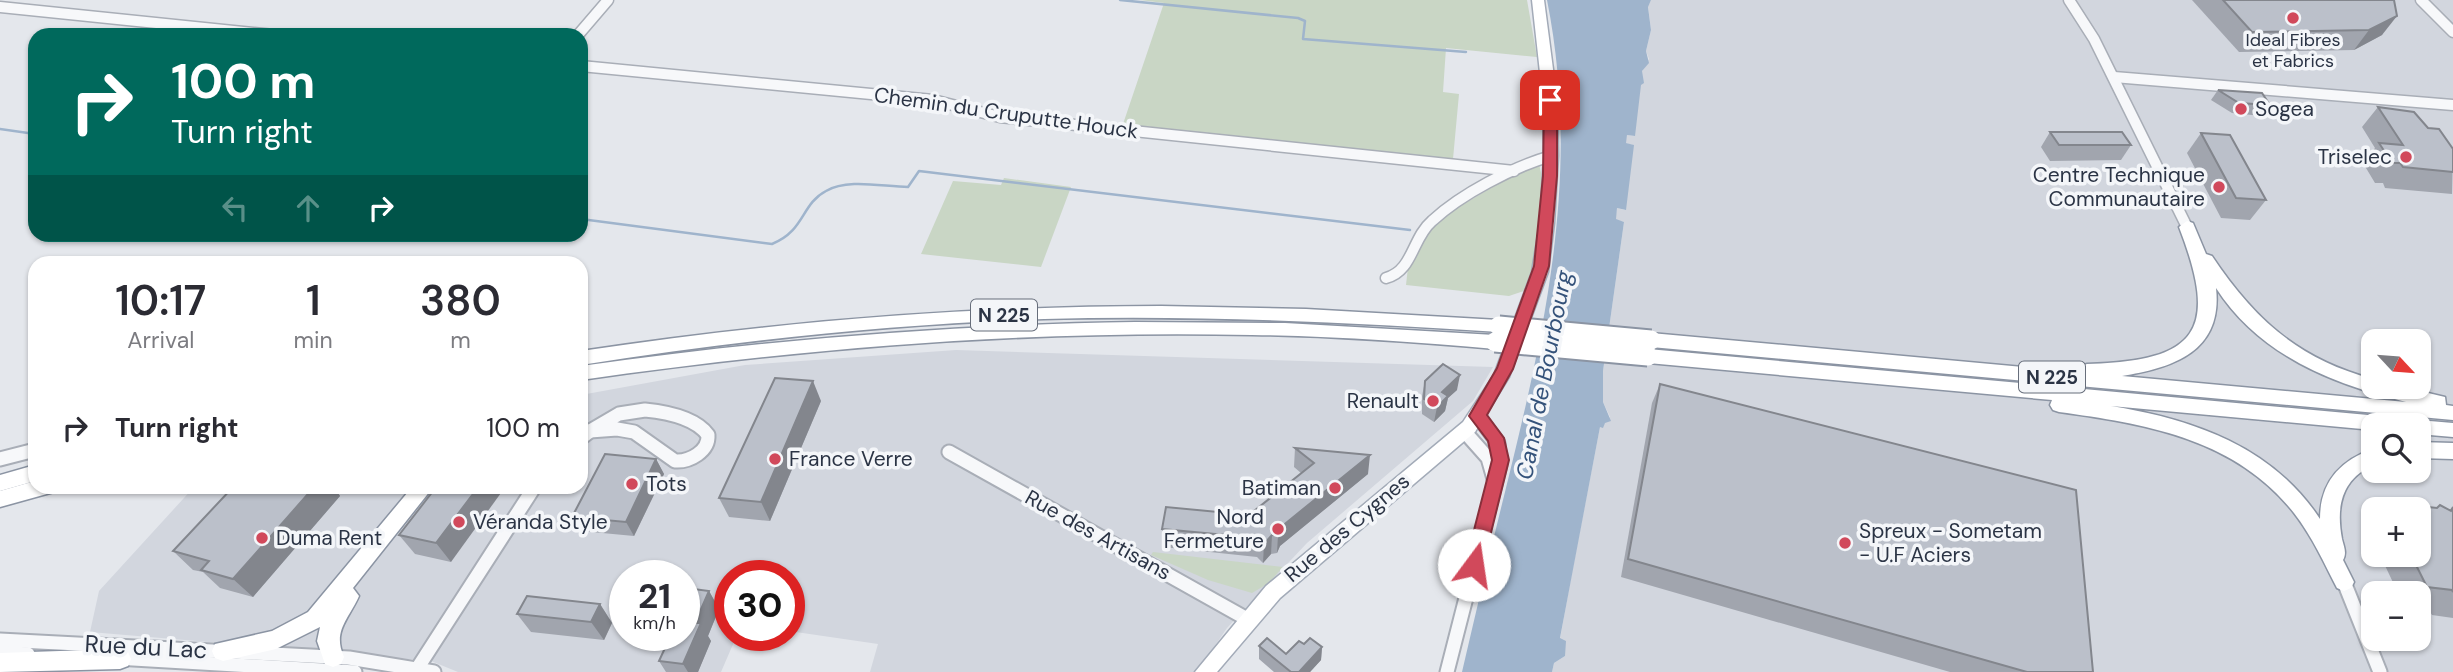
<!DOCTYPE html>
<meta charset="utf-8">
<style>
:root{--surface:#fff;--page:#f7f7f7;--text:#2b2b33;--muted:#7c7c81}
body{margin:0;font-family:"DM Sans",sans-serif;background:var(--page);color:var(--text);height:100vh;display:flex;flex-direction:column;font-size:26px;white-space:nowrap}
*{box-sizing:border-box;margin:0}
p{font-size:23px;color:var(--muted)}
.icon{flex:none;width:38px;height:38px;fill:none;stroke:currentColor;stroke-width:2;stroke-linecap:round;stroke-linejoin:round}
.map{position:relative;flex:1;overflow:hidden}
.panel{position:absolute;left:28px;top:256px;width:560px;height:238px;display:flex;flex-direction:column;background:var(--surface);border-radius:21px;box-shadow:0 2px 5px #0004}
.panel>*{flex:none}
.top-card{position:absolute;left:28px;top:28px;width:560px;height:214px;border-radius:21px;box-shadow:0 2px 5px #0004;background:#00695c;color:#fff;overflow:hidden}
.needle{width:46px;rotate:116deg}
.controls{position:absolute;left:2361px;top:329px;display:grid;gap:14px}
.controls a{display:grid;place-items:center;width:70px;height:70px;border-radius:14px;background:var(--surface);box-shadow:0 2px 5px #0004;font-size:35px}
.speed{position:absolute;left:609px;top:560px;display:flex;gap:14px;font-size:35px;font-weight:700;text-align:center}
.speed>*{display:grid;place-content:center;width:91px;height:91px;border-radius:50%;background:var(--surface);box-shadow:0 2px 5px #0004;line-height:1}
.speed small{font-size:18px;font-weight:400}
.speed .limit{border:10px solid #d22;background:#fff;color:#111}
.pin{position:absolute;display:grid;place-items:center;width:60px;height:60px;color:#fff;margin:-30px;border-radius:14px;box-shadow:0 4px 10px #0006}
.me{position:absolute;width:77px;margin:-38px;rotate:14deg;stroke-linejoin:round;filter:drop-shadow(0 0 5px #0008)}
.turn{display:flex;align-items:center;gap:24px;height:147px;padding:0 28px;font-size:32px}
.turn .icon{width:91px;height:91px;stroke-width:2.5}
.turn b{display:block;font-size:49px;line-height:60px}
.lanes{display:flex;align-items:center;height:66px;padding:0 28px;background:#0003;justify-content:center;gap:35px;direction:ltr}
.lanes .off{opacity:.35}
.eta{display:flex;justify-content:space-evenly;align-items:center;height:119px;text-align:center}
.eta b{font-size:42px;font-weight:600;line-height:49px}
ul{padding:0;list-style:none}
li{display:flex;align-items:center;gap:21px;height:105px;padding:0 28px}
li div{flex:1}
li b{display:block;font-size:26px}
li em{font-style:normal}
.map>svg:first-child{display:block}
.built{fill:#d2d6de;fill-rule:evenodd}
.green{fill:#c9d6c5}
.water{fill:#9fb4cc}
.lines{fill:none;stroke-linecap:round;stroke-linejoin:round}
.stream{stroke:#9fb4cc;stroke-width:2.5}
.minor-far1-casing{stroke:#a9aeb7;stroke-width:13}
.minor-casing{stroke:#a9aeb7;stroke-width:17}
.major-casing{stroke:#a3abb8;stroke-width:3}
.highway-casing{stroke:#8b94a3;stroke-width:3}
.minor-far1{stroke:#f7f8fa;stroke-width:10}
.minor{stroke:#f7f8fa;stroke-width:13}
.major{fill:#fff;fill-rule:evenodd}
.highway{fill:#fff;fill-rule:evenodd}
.highway-bridge-casing{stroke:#8b94a3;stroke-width:23;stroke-linecap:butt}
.highway-bridge{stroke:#fff;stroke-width:19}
.wall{fill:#a1a5ae}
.shaded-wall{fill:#83868d}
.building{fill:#bbc0ca;stroke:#83868d;stroke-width:2}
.route{fill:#d1495b;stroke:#882f3b;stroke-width:2}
.poi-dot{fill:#d1495b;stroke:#f4f6f9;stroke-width:2.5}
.labels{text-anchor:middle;stroke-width:7;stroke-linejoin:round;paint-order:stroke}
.far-poi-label{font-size:18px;fill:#2b3445;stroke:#f4f6f9}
.shield{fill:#f4f6f9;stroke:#676e7b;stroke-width:2}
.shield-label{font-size:19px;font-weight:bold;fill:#2b3445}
.poi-label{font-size:21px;fill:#2b3445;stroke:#f4f6f9;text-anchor:start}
.street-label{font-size:21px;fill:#2b3445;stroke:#f4f6f9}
.water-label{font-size:23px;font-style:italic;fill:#34527a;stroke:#f4f6f9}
.near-street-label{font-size:24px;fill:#2b3445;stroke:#f4f6f9}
</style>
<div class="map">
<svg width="2453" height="672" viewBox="0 0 2453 672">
<rect width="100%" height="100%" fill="#e4e7ec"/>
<g class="built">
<path d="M1651 0H2453V672H1552L1554 663 1565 656 1560 639 1573 567 1600 427 1610 417 1603 402V371L1624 222 1615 220 1617 208 1625 210 1633 145 1625 143 1627 135 1634 136 1642 71 1649 59 1646 51 1651 30 1648 6ZM2373 341H2418V387H2373ZM2373 425H2418V471H2373ZM2373 509H2418V555H2373ZM2373 593H2418V639H2373Z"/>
<path d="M956 350 1493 367 1473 401 1307 543 1227 628 1197 672H870L878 644 789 631V576H730V635H737L721 672H458L431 661 90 632 99 591 194 487 581 486V395L745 365ZM625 576H684V635H625Z"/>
</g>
<g class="green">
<path d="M1140 0H1527L1537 57 1446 48 1443 92 1459 94 1453 159 1123 124 1164 3Z"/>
<path d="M1533 163 1539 164 1542 177 1535 259 1527 290 1509 296 1406 285 1408 267 1430 224Z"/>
<path d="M1004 178 1071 187 1041 267 921 254 953 181 1001 185Z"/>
<path d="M1153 552 1283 567 1269 583 1252 593 1208 580 1151 555Z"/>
</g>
<path class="water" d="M1547 0H1651L1648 7 1651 30 1646 51 1649 63 1642 71 1644 83 1641 85 1635 136 1627 135 1626 143 1634 145 1626 210 1617 208 1616 219 1624 222 1603 371V402L1611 421 1605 423 1603 428 1600 427 1560 638 1566 641 1565 656 1554 663 1552 672H1462C1476 612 1490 552 1505 492 1546 326 1581 171 1547 0Z"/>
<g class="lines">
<g class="stream">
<path d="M1120 0 1298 18 1305 21 1303 39 1466 52"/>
<path d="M0 129 35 134"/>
<path d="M581 219 772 244C805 231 801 204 826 191 848 178 884 187 908 187L919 171 1410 230"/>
</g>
<g class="minor-far1-casing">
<g id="minor-far1">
<path d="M2069 0 2094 39 2187 227"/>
<path d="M2421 0 2453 32"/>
<path d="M0 7 274 35"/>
<path d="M578 35 608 0"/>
<path d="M581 66 933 100 1000 117 1514 171"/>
<path d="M2114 77 2453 105"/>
<path d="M1386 278C1413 271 1412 238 1432 221 1461 194 1513 167 1551 156"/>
</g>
</g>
<g class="minor-casing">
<g id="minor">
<path d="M645 410C665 412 695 417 708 435 709 451 690 462 675 461L634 432 617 429 590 431 619 414Z"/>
<path d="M1464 431 1488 458 1494 479"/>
<path d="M581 438 590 431"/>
<path d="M949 452 1247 619"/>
<path d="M0 459 35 450"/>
<path d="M2344 582 2380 672"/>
<path d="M0 640 349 658 434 672"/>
<path d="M0 652 28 654"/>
<path d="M116 658 355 672"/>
<path d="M415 672 535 486"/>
<path d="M1447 672 1500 465 1498 443 1478 416"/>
</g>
</g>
<g class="major-casing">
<path id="major" d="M1532 0H1544L1557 100 1558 156 1554 223 1548 272 1509 377 1475 432 1280 598 1217 672H1195L1266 586 1463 422 1494 375 1532 272 1540 223 1544 156 1543 100Z"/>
</g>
<g class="highway-casing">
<g id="highway">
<path d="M2187 221 2193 223 2206 254 2212 256C2254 319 2298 359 2373 379V387H2403L2445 397 2446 405 2453 406V420L1651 347 1645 345 1642 340 1645 335 1651 333 2079 372 2081 366 2087 364C2199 361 2219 330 2179 227ZM2216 288C2259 355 2332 384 2406 402L2122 376C2174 368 2223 351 2216 288Z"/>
<path d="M1161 306 1306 309 1499 320 1505 321 1508 326 1505 331 1499 332C1348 322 1196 315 1044 319 889 324 735 341 581 365V351C774 322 966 306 1161 306Z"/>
<path d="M1135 322 1285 323 1495 335 1501 337 1504 342 1501 347 1495 349C1414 342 1333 336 1252 335 1027 330 803 348 581 380V366C765 340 949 325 1135 322Z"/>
<path d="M1648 349 2401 418 2408 420 2410 425 2418 420 2453 423V437L2418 434V425H2373V430L2111 406C2193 419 2273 447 2320 519 2320 483 2339 461 2373 449V465C2341 480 2336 507 2342 539 2344 547 2347 553 2343 560L2354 582 2351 588 2344 591 2337 588C2324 563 2312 536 2294 513 2236 439 2147 424 2059 412L2053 410 2050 405 2052 400 1648 363 1642 361 1639 356 1642 351Z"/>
<path d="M2418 442 2453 443V459L2418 458Z"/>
<path d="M35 465V481L0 491V475Z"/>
<path d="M35 481V486H56L54 492 0 507V491Z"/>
<path d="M413 486H434L353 588 359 596C349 619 332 631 344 657L341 664 333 667 325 664 317 641 320 627 276 649 223 661 215 658 212 651 215 644 272 631 308 612Z"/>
<path d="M120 649 128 652 131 659 128 666 120 669 0 672V653Z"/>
</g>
</g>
<use href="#minor-far1" class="minor-far1"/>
<use href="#minor" class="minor"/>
<use href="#major" class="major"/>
<use href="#highway" class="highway"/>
<g class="highway-bridge-casing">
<g id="highway-bridge">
<path d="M1499 326 1651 340"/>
<path d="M1495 342 1648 356"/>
</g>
</g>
<use href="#highway-bridge" class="highway-bridge"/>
</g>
<g class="wall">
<path d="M2192 0H2394L2382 35 2354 50 2239 52Z"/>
<path d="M2218 90 2270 105 2262 116 2232 113 2211 100Z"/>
<path d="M2378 107 2428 128 2453 149 2452 194 2385 188 2383 183H2375L2363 163 2375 148 2362 127Z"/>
<path d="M2050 132 2131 145 2121 160 2050 161 2041 147Z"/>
<path d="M2201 133 2266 200 2250 220 2221 218 2187 153Z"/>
<path d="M1425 381 1457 390 1448 398 1445 411 1434 422 1422 414V396Z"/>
<path d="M1660 384 2093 672H1950L1621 577 1652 403Z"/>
<path d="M821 401 770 521 729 517 719 498Z"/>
<path d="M1295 448 1368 474 1280 546 1277 553 1271 554 1263 563 1257 557 1163 547 1162 529 1249 515 1301 473 1294 467Z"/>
<path d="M656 459 664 474 634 536 581 531 572 517Z"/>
<path d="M277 486H333L340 496 253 597 220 588 203 572 193 570 173 551Z"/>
<path d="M437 486 451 562 415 554 399 535Z"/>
<path d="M2410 505 2436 508 2440 505 2449 510 2453 507V618L2432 615 2428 608 2418 607V593H2398L2380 555H2418V509H2405Z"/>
<path d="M709 591 719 609 708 636 711 641 698 672H666L659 661Z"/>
<path d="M600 604 612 623 604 640 531 632 517 614Z"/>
<path d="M1304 644 1322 647 1321 660 1310 672H1274L1259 659V646L1286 654Z"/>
</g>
<g class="shaded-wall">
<path d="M2397 16 2382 35 2354 50 2369 30Z"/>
<path d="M1460 375 1457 390 1448 398 1445 411 1434 422 1437 407 1442 392Z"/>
<path d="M813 381 821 401 770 521 761 502Z"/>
<path d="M1370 455 1368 474 1280 546 1277 553 1278 535 1281 527Z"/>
<path d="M656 459 664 474 634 536 626 522Z"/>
<path d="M315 486H333L340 496 253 597 233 579Z"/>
<path d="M479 486H506L451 562 436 543Z"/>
<path d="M1272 535 1271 554 1263 563 1264 544Z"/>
<path d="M709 591 719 609 708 636 711 641 698 672H688L683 664 695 623Z"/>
<path d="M600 604 612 623 604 640 591 622Z"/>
<path d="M1322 647 1321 660 1310 672H1299Z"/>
</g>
<g class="building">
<path d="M2223 0H2394L2397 16 2369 30 2252 32Z"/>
<path d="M2218 90 2262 93 2270 105 2239 103Z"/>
<path d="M2378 107 2414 112 2428 128 2439 129 2453 149V172L2403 167 2400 163H2392L2379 143 2403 145Z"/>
<path d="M2050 132H2122L2131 145H2059Z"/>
<path d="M2201 133 2230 135 2266 200 2236 198Z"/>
<path d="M1443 364 1460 375 1442 392 1448 396 1437 407 1424 399 1425 381Z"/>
<path d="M775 378 813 381 761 502 719 498Z"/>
<path d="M1660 384 2076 490 2093 672H2027L1628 559Z"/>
<path d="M1295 448 1370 455 1281 527 1278 535H1272L1264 544 1258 538 1162 529 1166 507 1249 515 1314 463Z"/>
<path d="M605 454 656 459 626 522 572 517Z"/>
<path d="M234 486H269L276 488 277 486H315L233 579 201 570 209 561 173 551Z"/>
<path d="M437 486H479L436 543 399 535Z"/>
<path d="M2410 505 2437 508 2440 505 2451 511 2453 507V592L2452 590 2427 587 2411 555H2418V537L2427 538 2418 523V509H2412Z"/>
<path d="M686 588 709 591 695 623H701L683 664 659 661 671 635H684V592Z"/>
<path d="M527 596 600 604 591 622 517 614Z"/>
<path d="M1267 638 1286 654 1299 641 1304 644 1310 638 1322 647 1299 672H1291L1259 646Z"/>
</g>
<path class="route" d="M1550 96 1557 100V176L1549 266 1513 369 1487 415 1504 438 1509 460 1483 565 1481 570 1474 572 1468 570 1465 565 1492 460 1488 441 1469 416 1497 368 1534 266 1543 176 1544 100Z"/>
<g class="poi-dot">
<circle cx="2293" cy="18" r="7"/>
<circle cx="2241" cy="109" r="7"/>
<circle cx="2406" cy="157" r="7"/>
<circle cx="2219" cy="187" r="7"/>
<circle cx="1433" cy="401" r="7"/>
<circle cx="775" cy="459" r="7"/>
<circle cx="632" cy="484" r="7"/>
<circle cx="1335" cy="488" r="7"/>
<circle cx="459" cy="522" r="7"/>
<circle cx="1278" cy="529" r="7"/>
<circle cx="262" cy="538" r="7"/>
<circle cx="1845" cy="543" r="7"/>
</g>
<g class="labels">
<g class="far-poi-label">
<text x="2293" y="46">Ideal Fibres<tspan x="2293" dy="21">et Fabrics</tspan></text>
</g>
<g class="shield">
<rect x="971" y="299.5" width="66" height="31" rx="5"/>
<rect x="2019" y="361.5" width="66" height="31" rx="5"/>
</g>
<g class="shield-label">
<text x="1004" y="322">N 225</text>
<text x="2052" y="384">N 225</text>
</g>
<g class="poi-label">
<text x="2255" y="116">Sogea</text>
<text x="2392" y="164" text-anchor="end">Triselec</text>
<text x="2205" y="182" text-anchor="end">Centre Technique<tspan x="2205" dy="24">Communautaire</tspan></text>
<text x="1419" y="408" text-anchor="end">Renault</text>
<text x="789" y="466">France Verre</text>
<text x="646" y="491">Tots</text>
<text x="1321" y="495" text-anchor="end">Batiman</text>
<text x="1264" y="524" text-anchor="end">Nord<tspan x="1264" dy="24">Fermeture</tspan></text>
<text x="473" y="529">Véranda Style</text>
<text x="1859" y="538">Spreux - Sometam<tspan x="1859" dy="24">- U.F Aciers</tspan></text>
<text x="276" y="545">Duma Rent</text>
</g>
<g class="street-label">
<text transform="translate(1006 113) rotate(8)" y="7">Chemin du Cruputte Houck</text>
<text transform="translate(1347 528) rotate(-40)" y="7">Rue des Cygnes</text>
<text transform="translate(1098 535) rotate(29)" y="7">Rue des Artisans</text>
</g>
<g class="water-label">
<text transform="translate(1544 375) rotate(-79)" y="8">Canal de Bourbourg</text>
</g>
<g class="near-street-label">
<text transform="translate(146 647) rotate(3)" y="8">Rue du Lac</text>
</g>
</g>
</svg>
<div class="controls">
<a><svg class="needle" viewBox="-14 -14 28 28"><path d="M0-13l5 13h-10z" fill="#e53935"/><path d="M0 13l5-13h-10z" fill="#7c7c81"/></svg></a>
<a><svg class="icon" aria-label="search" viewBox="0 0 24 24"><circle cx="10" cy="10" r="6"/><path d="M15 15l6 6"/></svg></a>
<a>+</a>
<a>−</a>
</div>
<div class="speed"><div>21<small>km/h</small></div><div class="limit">30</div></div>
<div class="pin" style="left:1550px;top:100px;background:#d93025"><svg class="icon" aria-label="arrive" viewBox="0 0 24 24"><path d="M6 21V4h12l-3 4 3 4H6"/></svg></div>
<svg class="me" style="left:1474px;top:565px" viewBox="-20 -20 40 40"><circle r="19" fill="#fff"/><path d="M0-13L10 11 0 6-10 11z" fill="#d1495b"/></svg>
<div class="top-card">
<div class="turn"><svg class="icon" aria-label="right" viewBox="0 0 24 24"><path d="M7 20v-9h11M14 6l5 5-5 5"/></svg><div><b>100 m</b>Turn right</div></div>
<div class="lanes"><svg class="icon off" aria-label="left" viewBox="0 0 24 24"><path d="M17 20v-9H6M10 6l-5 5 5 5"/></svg><svg class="icon off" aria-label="ahead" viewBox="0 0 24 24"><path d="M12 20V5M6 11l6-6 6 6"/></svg><svg class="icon" aria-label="right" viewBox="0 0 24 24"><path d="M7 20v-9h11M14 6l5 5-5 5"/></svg></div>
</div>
<section class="panel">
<div class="eta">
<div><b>10:17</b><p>Arrival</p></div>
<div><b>1</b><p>min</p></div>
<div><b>380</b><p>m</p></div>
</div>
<ul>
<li><svg class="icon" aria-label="right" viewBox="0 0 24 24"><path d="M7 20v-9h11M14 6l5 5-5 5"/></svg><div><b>Turn right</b></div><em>100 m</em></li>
</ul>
</section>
</div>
